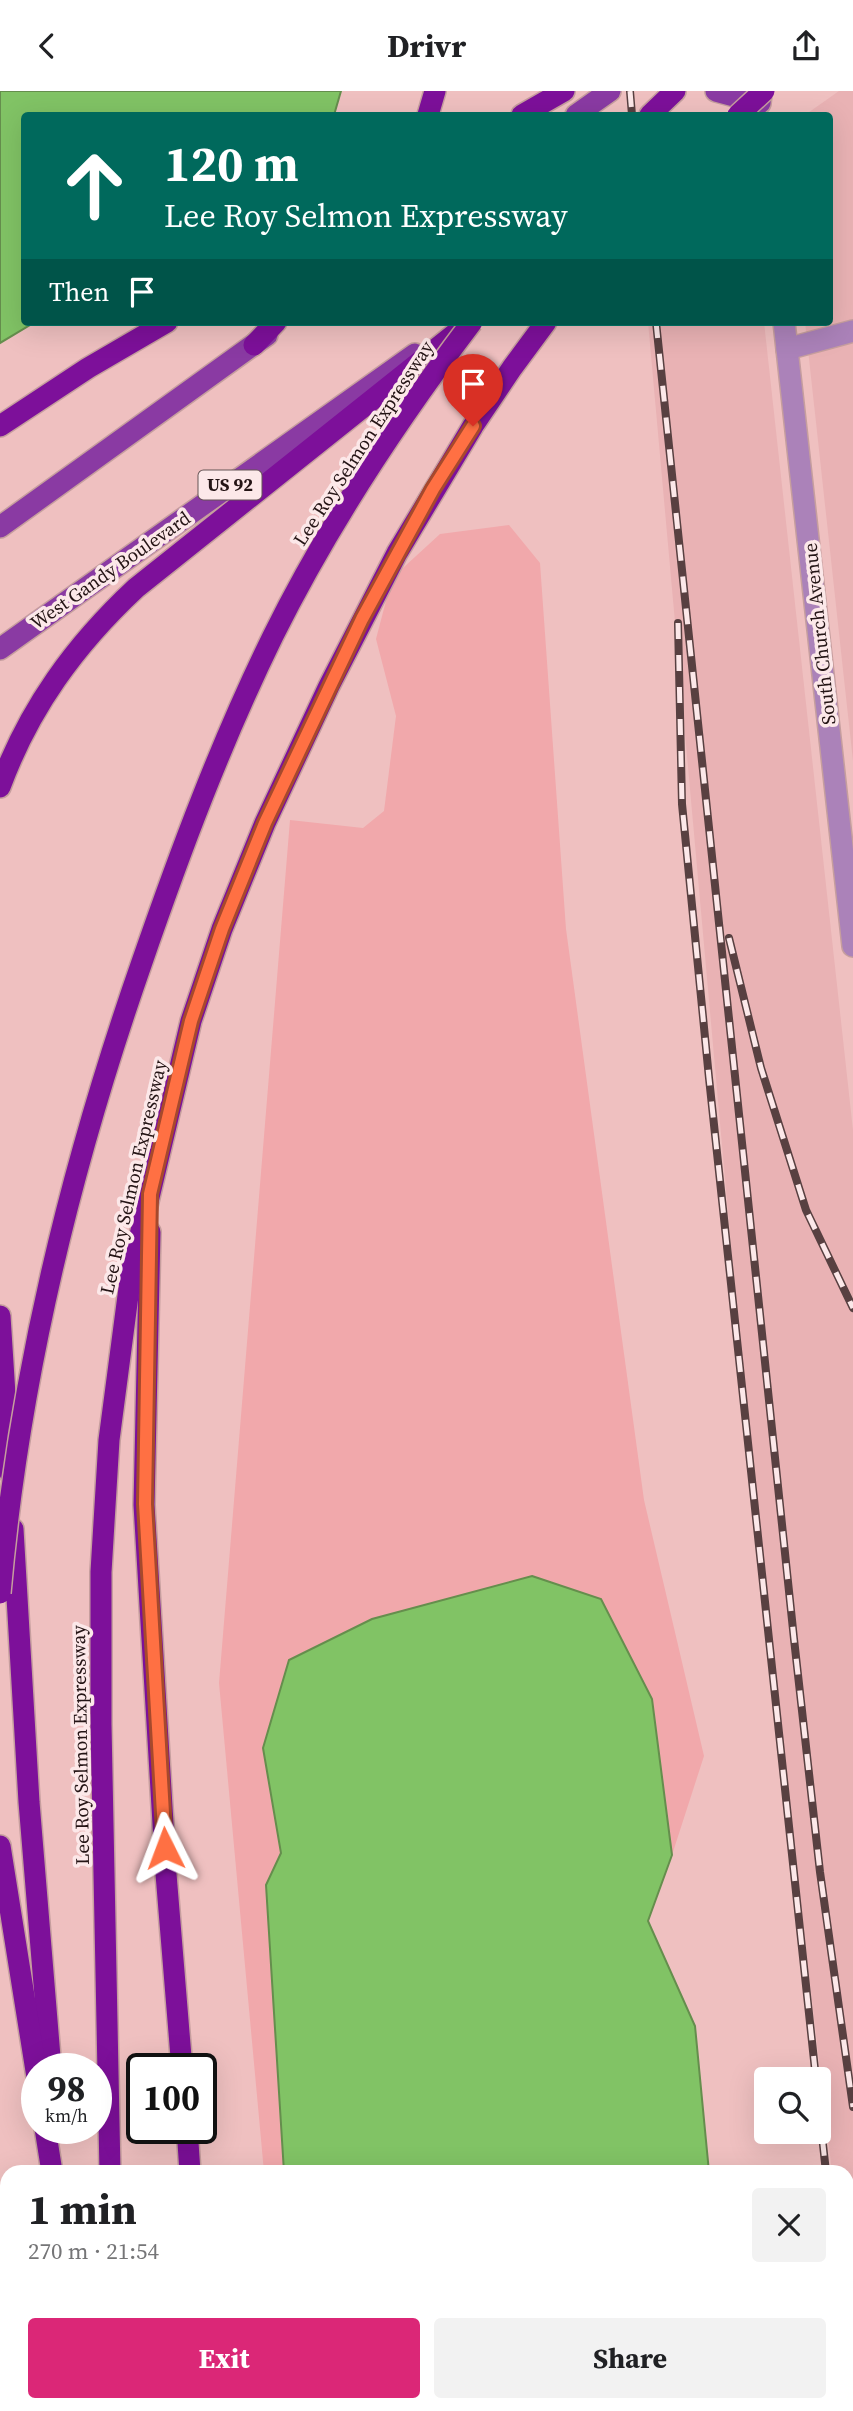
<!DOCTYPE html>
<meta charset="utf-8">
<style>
:root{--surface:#fff;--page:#f2f2f2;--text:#202124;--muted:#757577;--accent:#db2777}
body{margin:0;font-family:"Source Serif 4",serif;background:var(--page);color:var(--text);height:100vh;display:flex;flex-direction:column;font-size:26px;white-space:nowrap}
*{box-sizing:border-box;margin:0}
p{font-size:23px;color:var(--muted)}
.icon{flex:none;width:38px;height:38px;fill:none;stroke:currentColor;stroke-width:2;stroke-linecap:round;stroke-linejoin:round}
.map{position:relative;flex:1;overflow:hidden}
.drawer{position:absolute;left:0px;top:2074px;width:854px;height:247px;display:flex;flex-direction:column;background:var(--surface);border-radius:21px 21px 0 0;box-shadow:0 7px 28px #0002}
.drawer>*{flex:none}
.hud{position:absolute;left:21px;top:21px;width:812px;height:214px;border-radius:7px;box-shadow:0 7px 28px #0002;background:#00695c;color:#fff;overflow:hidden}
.buttons{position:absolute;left:754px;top:1976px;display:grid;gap:14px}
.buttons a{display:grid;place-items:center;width:77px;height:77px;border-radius:7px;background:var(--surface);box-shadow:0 7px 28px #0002;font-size:35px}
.speed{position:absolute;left:21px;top:1962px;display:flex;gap:14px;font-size:35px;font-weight:700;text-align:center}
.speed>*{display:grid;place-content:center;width:91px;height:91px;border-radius:50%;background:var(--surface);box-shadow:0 7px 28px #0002;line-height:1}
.speed small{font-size:18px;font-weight:400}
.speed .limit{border:4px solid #111;border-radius:10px;background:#fff;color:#111}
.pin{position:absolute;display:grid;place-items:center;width:60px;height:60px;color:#fff;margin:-72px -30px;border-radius:50% 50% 50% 0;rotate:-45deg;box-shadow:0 0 7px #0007}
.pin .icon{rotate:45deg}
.me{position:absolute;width:77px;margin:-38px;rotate:357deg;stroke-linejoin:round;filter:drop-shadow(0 0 5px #0008)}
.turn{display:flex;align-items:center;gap:24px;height:147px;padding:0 28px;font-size:32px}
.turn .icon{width:91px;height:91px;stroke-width:2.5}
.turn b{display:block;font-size:49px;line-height:60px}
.then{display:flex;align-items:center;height:66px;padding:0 28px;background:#0003;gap:14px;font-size:26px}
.round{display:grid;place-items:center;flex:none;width:74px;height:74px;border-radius:7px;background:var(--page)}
.head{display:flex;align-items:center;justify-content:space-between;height:119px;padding:0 28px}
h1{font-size:42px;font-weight:700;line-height:52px}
.action{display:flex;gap:14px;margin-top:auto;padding:14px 28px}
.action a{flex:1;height:80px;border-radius:7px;background:var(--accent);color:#fff;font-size:28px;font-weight:700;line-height:80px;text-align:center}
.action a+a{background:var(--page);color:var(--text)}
header{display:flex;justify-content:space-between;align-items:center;height:91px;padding:0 28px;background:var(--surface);font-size:32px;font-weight:700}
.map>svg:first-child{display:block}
.built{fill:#e9b2b4}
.green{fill:#f1a8ab}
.water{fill:#81c365;stroke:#658e4d;stroke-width:2}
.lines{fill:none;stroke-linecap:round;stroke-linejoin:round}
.minor-casing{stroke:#c69e9e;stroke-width:24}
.major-casing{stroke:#c69e9e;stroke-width:24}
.highway-casing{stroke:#c69e9e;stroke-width:24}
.minor{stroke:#ab82b9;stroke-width:21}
.major{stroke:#8a3aa3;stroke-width:21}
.highway{stroke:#7d109a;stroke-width:21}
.rail-casing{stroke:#584041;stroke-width:8}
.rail{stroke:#fce8e9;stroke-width:5;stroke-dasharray:16;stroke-linecap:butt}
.highway-bridge-casing{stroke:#c69e9e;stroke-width:24;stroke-linecap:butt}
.highway-bridge{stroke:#7d109a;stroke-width:21}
.route-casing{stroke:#a6492c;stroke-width:18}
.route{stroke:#ff7043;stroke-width:12}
.labels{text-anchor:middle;stroke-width:7;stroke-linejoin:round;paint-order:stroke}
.shield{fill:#fce8e9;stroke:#655455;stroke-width:2}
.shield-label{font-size:18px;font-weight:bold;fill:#241415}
.street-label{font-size:19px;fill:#241415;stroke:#fce8e9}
</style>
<header><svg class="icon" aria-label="back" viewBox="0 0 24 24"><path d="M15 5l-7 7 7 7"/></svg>Drivr<svg class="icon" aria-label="share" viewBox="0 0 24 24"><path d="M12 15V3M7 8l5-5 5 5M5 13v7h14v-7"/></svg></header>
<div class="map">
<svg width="853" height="2320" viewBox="0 0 853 2320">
<rect width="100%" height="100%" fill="#efc0c0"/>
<g class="built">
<path d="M839 0H853V670L805 231H830V24H805Z"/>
<path d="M648 231H764L853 1039V2266L847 2214V2081H832L755 1421Z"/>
</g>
<path class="green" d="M509 434 540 472 566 838 644 1409 704 1665 672 1764 652 1608 601 1508 263 1657 281 1762 266 1794 284 2081H264L219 1592 290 729 363 737 384 720 396 625 376 548 392 487 440 443Z"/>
<g class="water">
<path d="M0 0H341L334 24H24V231H35L0 252Z"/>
<path d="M532 1485 601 1508 652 1608 672 1764 648 1830 695 1935 709 2081H284L266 1794 281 1762 263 1657 289 1569 372 1528Z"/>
<path d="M329 2314H732L733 2320H330Z"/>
</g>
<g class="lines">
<g class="minor-casing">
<g id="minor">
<path d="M784 231 853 855"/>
<path d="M787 258 853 240"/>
</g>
</g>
<g class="major-casing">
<g id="major">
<path d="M716 0 760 12 761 3"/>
<path d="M576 24 610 0"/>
<path d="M0 436 267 244"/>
<path d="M0 558 415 263"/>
<path d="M0 2283 7 2293"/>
</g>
</g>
<g class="highway-casing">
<g id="highway">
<path d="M428 24 435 0"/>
<path d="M522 24 564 0"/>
<path d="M650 24 675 0"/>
<path d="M254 254 276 231"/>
<path d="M0 335 88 277 167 231"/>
<path d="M0 696C29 617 75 554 136 497L466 234"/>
<path d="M150 1141 144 1414 166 1783 182 1978"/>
<path d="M0 1225 10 1382"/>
<path d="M13 1438 29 1711 51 1978"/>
<path d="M0 1755 37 1986"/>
<path d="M45 2037 52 2081"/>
<path d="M187 2037 190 2081"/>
<path d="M110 2081 101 1634V1481L109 1349 131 1182 191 930 222 838 265 732 329 595 397 462 473 335 512 277 546 231"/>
<path d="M0 2112 7 2180"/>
<path d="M21 2314V2320"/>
<path d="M80 2314 81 2320"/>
<path d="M121 2314V2320"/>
<path d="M224 2314 225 2320"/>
</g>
</g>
<use href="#minor" class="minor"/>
<use href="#major" class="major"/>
<use href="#highway" class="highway"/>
<g class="rail-casing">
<g id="rail">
<path d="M630 0 632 24"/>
<path d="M656 231 794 1548 820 1781 853 2016"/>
<path d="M678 532 682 713 709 987 816 1988"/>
<path d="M729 847 761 977 806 1119 853 1217"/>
<path d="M819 2017 826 2081"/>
<path d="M847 2267 853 2319"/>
</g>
</g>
<use href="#rail" class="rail"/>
<g class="highway-bridge-casing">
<g id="highway-bridge">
<path d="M738 24 764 0"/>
<path d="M0 1502C19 1287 71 1074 142 871 180 761 221 651 273 545 328 434 397 330 472 231"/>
</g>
</g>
<use href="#highway-bridge" class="highway-bridge"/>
</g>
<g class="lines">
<g class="route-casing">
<path id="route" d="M165 1757 145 1413 150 1103 191 930 222 838 265 732 362 528 433 398 473 335"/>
</g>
<use href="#route" class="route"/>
</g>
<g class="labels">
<rect class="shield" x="198.5" y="379.5" width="63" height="29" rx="5"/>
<g class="shield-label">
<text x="230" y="400">US 92</text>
</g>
<g class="street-label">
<text transform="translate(363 352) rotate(-57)" y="7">Lee Roy Selmon Expressway</text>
<text transform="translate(110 479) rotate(-35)" y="7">West Gandy Boulevard</text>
<text transform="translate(819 543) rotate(-96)" y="7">South Church Avenue</text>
<text transform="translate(133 1086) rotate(-77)" y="7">Lee Roy Selmon Expressway</text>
<text transform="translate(80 1654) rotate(-91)" y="7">Lee Roy Selmon Expressway</text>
</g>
</g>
</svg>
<div class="buttons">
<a><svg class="icon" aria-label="search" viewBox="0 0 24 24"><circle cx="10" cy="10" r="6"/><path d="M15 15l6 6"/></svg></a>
</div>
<div class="speed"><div>98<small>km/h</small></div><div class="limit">100</div></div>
<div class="pin" style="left:473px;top:335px;background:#d93025"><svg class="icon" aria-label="arrive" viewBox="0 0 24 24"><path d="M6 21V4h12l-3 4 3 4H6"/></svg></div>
<svg class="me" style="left:165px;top:1757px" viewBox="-20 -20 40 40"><path d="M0-17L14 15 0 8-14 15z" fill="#ff7043" stroke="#fff" stroke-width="4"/></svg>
<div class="hud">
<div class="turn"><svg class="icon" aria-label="ahead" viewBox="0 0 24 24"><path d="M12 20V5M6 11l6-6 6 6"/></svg><div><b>120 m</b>Lee Roy Selmon Expressway</div></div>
<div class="then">Then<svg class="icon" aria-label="arrive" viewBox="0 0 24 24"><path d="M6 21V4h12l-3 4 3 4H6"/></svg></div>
</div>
<section class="drawer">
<div class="head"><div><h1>1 min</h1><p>270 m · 21:54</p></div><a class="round"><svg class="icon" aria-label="close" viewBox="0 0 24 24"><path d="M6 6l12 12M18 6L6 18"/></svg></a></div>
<div class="action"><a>Exit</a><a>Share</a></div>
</section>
</div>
